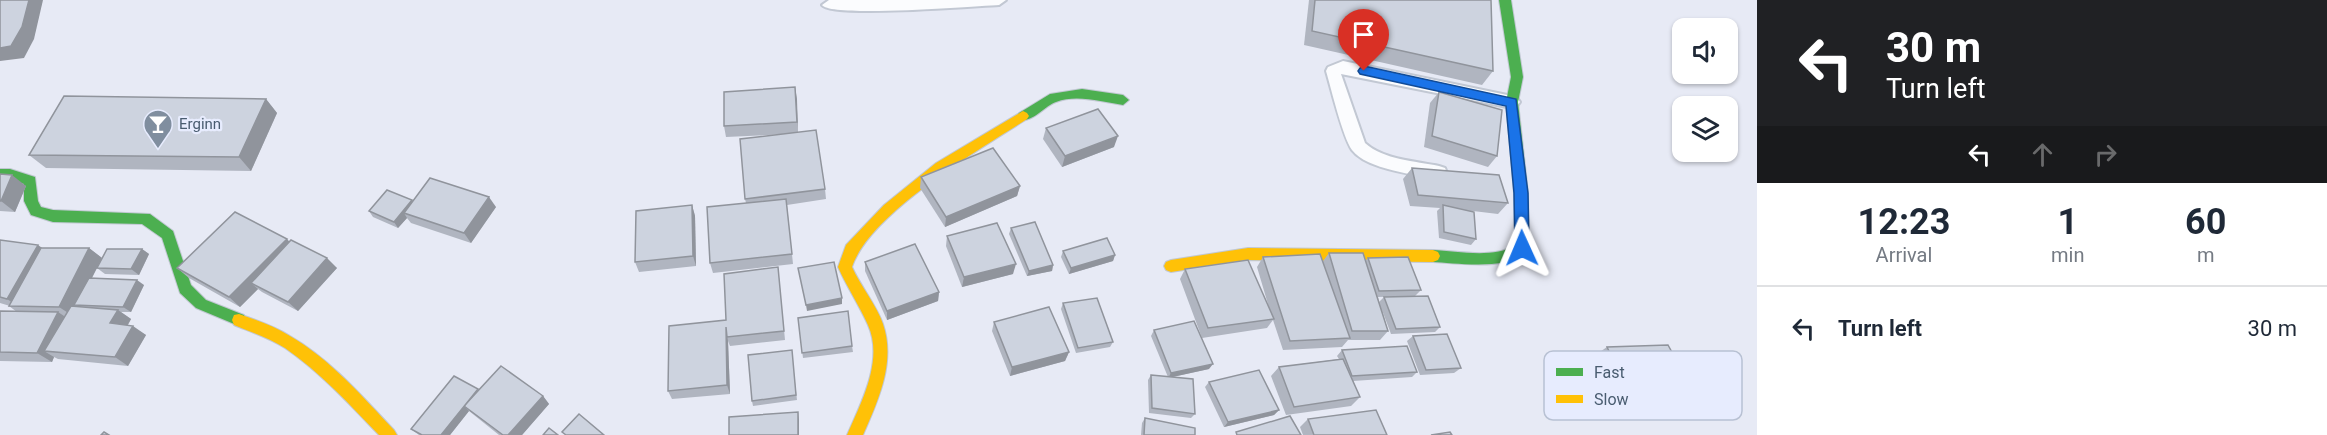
<!DOCTYPE html>
<style>
:root{--surface:#fff;--page:#f6f6f7;--text:#1f2937;--muted:#747a83;--line:#e0e1e3}
body{margin:0;font-family:Roboto,sans-serif;background:var(--page);color:var(--text);height:100vh;display:flex;flex-direction:column;font-size:22px;white-space:nowrap}
*{box-sizing:border-box;margin:0}
p{font-size:20px;color:var(--muted)}
.icon{flex:none;width:33px;height:33px;fill:none;stroke:currentColor;stroke-width:2;stroke-linecap:round;stroke-linejoin:round}
.map{position:relative;flex:1;overflow:hidden}
.sheet{display:flex;flex-direction:column;background:var(--surface);width:570px}
.sheet>*{flex:none}
.guide{background:#202124;color:#fff;overflow:hidden}
.fabs{position:absolute;left:1672px;top:18px;display:grid;gap:12px}
.fabs a{display:grid;place-items:center;width:66px;height:66px;border-radius:12px;background:var(--surface);box-shadow:0 2px 4px #0004;font-size:30px}
.pin{position:absolute;display:grid;place-items:center;width:51px;height:51px;color:#fff;margin:-62px -26px;border-radius:50% 50% 50% 0;rotate:-45deg;box-shadow:0 0 6px #0007}
.pin .icon{rotate:45deg}
.me{position:absolute;width:66px;margin:-33px;rotate:359deg;stroke-linejoin:round;filter:drop-shadow(0 0 4px #0008)}
.turn{display:flex;align-items:center;gap:21px;height:126px;padding:0 30px;font-size:27px}
.turn .icon{width:78px;height:78px;stroke-width:2.5}
.turn b{display:block;font-size:42px;line-height:51px}
.lanes{display:flex;align-items:center;height:57px;padding:0 30px;background:#0003;justify-content:center;gap:30px;direction:ltr}
.lanes .off{opacity:.35}
.eta{display:flex;justify-content:space-evenly;align-items:center;height:102px;text-align:center}
.eta b{font-size:36px;font-weight:700;line-height:42px}
ul{padding:0;list-style:none}
li{display:flex;align-items:center;gap:18px;height:84px;padding:0 30px;border-top:2px solid var(--line)}
li div{flex:1}
li b{display:block;font-size:22px}
li em{font-style:normal}
main{display:flex;flex:1;min-height:0}
.map>svg:first-child{display:block}
.lines{fill:none;stroke-linecap:round;stroke-linejoin:round}
.lane-casing{stroke:#c2c8d3;stroke-width:4}
.fast-casing{stroke:#c1c8d2;stroke-width:2}
.slow-casing{stroke:#c1c8d2;stroke-width:2}
.lane{fill:#fbfcfe;fill-rule:evenodd}
.fast{fill:#4caf50;fill-rule:evenodd}
.slow{fill:#ffc107;fill-rule:evenodd}
.wall{fill:#b0b5c0}
.shaded-wall{fill:#90949c}
.building{fill:#cdd3df;stroke:#90949c;stroke-width:1.5}
.route{fill:#1a73e8;stroke:#114b97;stroke-width:1.5}
.labels{text-anchor:middle;stroke-width:4.5;stroke-linejoin:round;paint-order:stroke}
.poi-label{font-size:15px;fill:#495c70;stroke:#e7ecfe;text-anchor:start}
.key{fill:#e7ecfe;stroke:#b8c1d3;stroke-width:1.5}
.key-label{font-size:16px;fill:#495c70}
</style>
<main>
<div class="map">
<svg width="1757" height="435" viewBox="0 0 1757 435">
<rect width="100%" height="100%" fill="#e7eaf5"/>
<g class="lines">
<g class="lane-casing">
<g id="lane">
<path d="M829 0H1006L999 5C975 6 831 18 822 5Z"/>
<path d="M1343 61 1512 96 1517 98 1520 102 1517 106 1512 108 1341 74 1365 143C1384 160 1415 161 1439 166L1445 168 1447 173 1445 178 1439 180C1416 174 1367 170 1352 150 1343 138 1331 88 1326 71L1328 67Z"/>
</g>
</g>
<g class="fast-casing">
<g id="fast">
<path d="M1499 0H1511L1523 77 1518 102 1528 193 1529 248C1517 272 1455 263 1433 262L1428 260 1426 256 1428 252 1433 250C1457 251 1494 259 1515 245L1514 193 1506 102 1511 77Z"/>
<path d="M1082 89 1123 95 1129 100 1123 105C1102 102 1077 94 1056 102 1044 106 1032 124 1019 119L1017 116 1019 113 1050 94Z"/>
<path d="M0 169H10L35 177 38 201 41 207 53 210 150 214 173 231 191 285 206 300 244 315 246 320 244 325 239 326 196 308 180 293 162 238 142 224 53 222 31 215 24 201V184L10 179H0Z"/>
</g>
</g>
<g class="slow-casing">
<g id="slow">
<path d="M1023 111 1027 113 1029 116 1027 119C979 150 870 213 852 267 860 285 877 306 883 324 896 362 878 401 863 435H847C861 403 884 360 868 325 859 305 847 287 838 267L846 245 884 205 936 163Z"/>
<path d="M1248 248 1433 250 1438 252 1440 256 1438 260 1433 262 1248 260 1171 272 1166 270 1164 266 1166 262 1171 260Z"/>
<path d="M239 314C256 320 274 326 290 336 330 359 363 397 394 430L397 435H379C350 405 320 372 285 348 269 338 251 332 234 325L232 320 234 315Z"/>
</g>
</g>
<use href="#lane" class="lane"/>
<use href="#fast" class="fast"/>
<use href="#slow" class="slow"/>
</g>
<g class="wall">
<path d="M1309 0H1491L1493 71 1482 85 1304 45Z"/>
<path d="M795 87 798 133 825 189 826 199 787 205 793 264 713 273 710 263 746 203 745 199 789 134 726 137 724 126Z"/>
<path d="M1439 92 1497 156 1488 167 1424 147 1430 103Z"/>
<path d="M266 99 277 113 251 171 46 168 29 155Z"/>
<path d="M1046 128 1114 147 1062 167 1043 139Z"/>
<path d="M1412 168 1508 203 1498 214 1473 211 1476 239 1471 245 1439 238 1437 211 1440 208 1410 206 1403 179Z"/>
<path d="M0 174 26 186 15 212 0 211Z"/>
<path d="M921 177 1020 186 1017 196 945 227 920 188Z"/>
<path d="M412 200 496 207 471 243 411 223 407 218 398 228 373 217 369 211Z"/>
<path d="M692 205 695 216 696 266 639 272 635 262Z"/>
<path d="M1011 228 1053 265 1052 271 1027 276 1009 234Z"/>
<path d="M947 236 1013 274 962 287 946 246Z"/>
<path d="M287 239 289 242 337 268 298 311 262 292 258 289 240 307 189 278 177 268Z"/>
<path d="M0 240 42 248H89L102 258 92 278 144 285 131 312H121L131 319 128 325 146 335 128 366 58 359 54 357 52 362 0 361V311L17 312 9 306H10L0 303Z"/>
<path d="M142 249 149 254 139 275 105 274 97 268Z"/>
<path d="M1063 251 1115 255 1113 261 1069 274 1061 257Z"/>
<path d="M1329 253 1366 260 1368 258 1421 290 1415 296 1378 297 1379 302 1384 297 1440 327 1435 332 1391 334 1382 310 1388 331 1380 340H1348L1342 347 1283 350 1273 320 1267 328 1202 338 1180 279 1185 269 1270 311 1257 267 1263 257 1323 261Z"/>
<path d="M865 262 939 292 938 301 887 320 865 271Z"/>
<path d="M778 267 785 340 730 346 728 341 730 394 672 399 668 391 726 320Z"/>
<path d="M1063 303 1113 342 1110 347 1076 353 1061 309Z"/>
<path d="M798 318 852 346 853 352 803 358Z"/>
<path d="M994 322 1069 352 1065 361 1010 376 992 331Z"/>
<path d="M1154 330 1209 369 1172 377 1195 414 1191 418 1149 413 1148 380 1151 375 1168 377 1151 336Z"/>
<path d="M1413 336 1461 368 1454 373 1420 375 1407 341Z"/>
<path d="M1607 347 1689 383 1674 392 1613 394 1594 356Z"/>
<path d="M1342 350 1417 372 1412 377 1353 381 1360 397 1351 406 1286 415 1271 376 1279 367 1339 359 1337 356Z"/>
<path d="M792 355 797 400 753 406 752 401Z"/>
<path d="M1209 382 1279 410 1274 415 1224 427 1205 387Z"/>
<path d="M478 389 543 396 549 404 522 435H499L469 411 450 435H419L411 429Z"/>
<path d="M1145 418 1195 435H1141L1142 423Z"/>
<path d="M1308 419 1387 435H1303L1300 427Z"/>
</g>
<g class="shaded-wall">
<path d="M29 0H43L34 39 24 58 0 61V48Z"/>
<path d="M795 87 797 99 798 133 797 122Z"/>
<path d="M266 99 277 113 251 171 239 157Z"/>
<path d="M1118 136 1114 147 1062 167 1065 156Z"/>
<path d="M12 175 26 186 15 212 1 201Z"/>
<path d="M1020 186 1017 196 945 227 946 217Z"/>
<path d="M489 197 496 207 471 243 464 233Z"/>
<path d="M412 200 409 215 404 213 407 218 398 228 394 222Z"/>
<path d="M692 205 695 216 696 266 693 256Z"/>
<path d="M287 239 296 249 251 283 258 289 240 307 229 297Z"/>
<path d="M38 245 52 255 19 307 7 299Z"/>
<path d="M89 248 102 258 78 305H74L73 316 59 307Z"/>
<path d="M142 249 149 254 139 275 131 269Z"/>
<path d="M1115 255 1113 261 1069 274 1071 268Z"/>
<path d="M327 258 337 268 298 311 288 302Z"/>
<path d="M1016 264 1013 274 962 287 964 277Z"/>
<path d="M1053 265 1052 271 1027 276 1029 271Z"/>
<path d="M137 280 144 285 131 312 123 307Z"/>
<path d="M939 292 938 301 887 320V311Z"/>
<path d="M842 298V304L807 311 806 305Z"/>
<path d="M118 310 131 319 123 333 110 323Z"/>
<path d="M58 312 73 322 44 351 54 357 52 362 37 353Z"/>
<path d="M133 326 146 335 128 366 115 357Z"/>
<path d="M726 327 728 341 730 394 727 385Z"/>
<path d="M1069 352 1065 361 1010 376 1012 367Z"/>
<path d="M1213 364 1209 369 1168 378 1171 373Z"/>
<path d="M543 396 549 404 522 435H508Z"/>
<path d="M464 406 469 411 450 435H441Z"/>
<path d="M1279 410 1274 415 1224 427 1228 422Z"/>
<path d="M798 412 799 420V435H798Z"/>
</g>
<g class="building">
<path d="M0 0H29L22 27 11 46 0 48Z"/>
<path d="M1315 0H1491L1493 71 1312 31Z"/>
<path d="M795 87 797 122 724 126V92Z"/>
<path d="M1439 92 1502 110 1497 156 1432 136Z"/>
<path d="M64 96 266 99 239 157 29 155Z"/>
<path d="M1098 109 1118 136 1065 156 1046 128Z"/>
<path d="M816 130 825 189 745 199 740 139Z"/>
<path d="M993 148 1020 186 946 217 921 177Z"/>
<path d="M1412 168 1499 175 1508 203 1418 195Z"/>
<path d="M0 174 12 175 1 201H0Z"/>
<path d="M430 178 489 197 464 233 404 213Z"/>
<path d="M387 190 412 200 394 222 369 211Z"/>
<path d="M786 199 792 254 710 263 707 207Z"/>
<path d="M692 205 693 256 635 262 636 211Z"/>
<path d="M1443 205 1474 212 1476 239 1444 232Z"/>
<path d="M235 212 287 239 229 297 177 268Z"/>
<path d="M1035 222 1053 265 1029 271 1011 228Z"/>
<path d="M997 223 1016 264 964 277 947 236Z"/>
<path d="M1107 238 1115 255 1071 268 1063 251Z"/>
<path d="M0 240 38 245 7 299 0 297Z"/>
<path d="M291 240 327 258 288 302 251 283Z"/>
<path d="M915 244 939 292 887 311 865 262Z"/>
<path d="M41 248H89L59 307 9 306Z"/>
<path d="M107 249H142L131 269 97 268Z"/>
<path d="M1329 253H1363L1388 331H1352Z"/>
<path d="M1320 254 1350 338 1290 341 1263 257Z"/>
<path d="M1408 257 1421 290 1379 291 1368 258Z"/>
<path d="M1248 260 1274 319 1208 328 1185 269Z"/>
<path d="M834 262 842 298 806 305 798 268Z"/>
<path d="M778 267 784 331 727 337 726 327 727 385 668 391 669 326 726 320 724 274Z"/>
<path d="M89 278 137 280 123 307 74 305Z"/>
<path d="M1428 296 1440 327 1396 329 1384 297Z"/>
<path d="M1097 298 1113 342 1078 348 1063 303Z"/>
<path d="M71 306 118 310 110 323 133 326 115 357 44 351Z"/>
<path d="M1049 307 1069 352 1012 367 994 322Z"/>
<path d="M0 311 58 312 37 353 0 352Z"/>
<path d="M848 311 852 346 802 353 798 318Z"/>
<path d="M1194 321 1213 364 1171 373 1154 330Z"/>
<path d="M1447 334 1461 368 1426 370 1413 336Z"/>
<path d="M1668 345 1689 383 1626 386 1607 347Z"/>
<path d="M1407 346 1417 372 1352 376 1342 350Z"/>
<path d="M792 350 796 395 752 401 748 355Z"/>
<path d="M1343 359 1360 397 1294 407 1279 367Z"/>
<path d="M501 366 543 396 508 435H503L464 406Z"/>
<path d="M1259 370 1279 410 1228 422 1209 382Z"/>
<path d="M1151 375 1193 379 1195 414 1152 408Z"/>
<path d="M454 376 478 389 441 435H422L411 429Z"/>
<path d="M1376 410 1387 435H1314L1308 419Z"/>
<path d="M798 412V435H729V417Z"/>
<path d="M579 414 604 435H566L562 432Z"/>
<path d="M1290 416 1301 435H1237L1236 432Z"/>
<path d="M1145 418 1195 428V435H1144Z"/>
<path d="M549 428 558 435H543Z"/>
<path d="M104 432 109 435H101Z"/>
<path d="M1450 432 1452 435H1431Z"/>
</g>
<path class="route" d="M1364 66 1516 99 1528 193 1529 248 1527 252H1517L1515 248 1514 193 1506 106 1360 74 1358 71 1360 68Z"/>
<defs>
<g id="bar-pin" transform="scale(1.5)"><path d="M0 17L-7.5 6A9.5 9.5 0 1 1 7.5 6Z" fill="#808e9f" stroke="#e7ecfe"/><path d="M-6-5H6L.8 .8V4.5H3.5V6h-7V4.5H-.8V.8Z" fill="#fff"/></g>
</defs>
<g fill-rule="evenodd">
<use href="#bar-pin" x="158" y="124"/>
</g>
<g class="labels">
<g class="poi-label">
<text x="179" y="129">Erginn</text>
</g>
</g>
<rect x="1544" y="351" width="198" height="69" rx="9" class="key"/>
<rect x="1556" y="368" width="27" height="8" fill="#4caf50"/>
<rect x="1556" y="395" width="27" height="8" fill="#ffc107"/>
<g class="key-label">
<text x="1594" y="378">Fast</text>
<text x="1594" y="405">Slow</text>
</g>
</svg>
<div class="fabs">
<a><svg class="icon" aria-label="sound" viewBox="0 0 24 24"><path d="M4 9h4l5-4v14l-5-4H4zM17 9q2 3 0 6"/></svg></a>
<a><svg class="icon" aria-label="layers" viewBox="0 0 24 24"><path d="M12 4l9 5-9 5-9-5zM3 14l9 5 9-5"/></svg></a>
</div>
<div class="pin" style="left:1364px;top:71px;background:#d93025"><svg class="icon" aria-label="arrive" viewBox="0 0 24 24"><path d="M6 21V4h12l-3 4 3 4H6"/></svg></div>
<svg class="me" style="left:1522px;top:248px" viewBox="-20 -20 40 40"><path d="M0-17L14 15 0 8-14 15z" fill="#1a73e8" stroke="#fff" stroke-width="4"/></svg>
</div>
<section class="sheet">
<div class="guide">
<div class="turn"><svg class="icon" aria-label="left" viewBox="0 0 24 24"><path d="M17 20v-9H6M10 6l-5 5 5 5"/></svg><div><b>30 m</b>Turn left</div></div>
<div class="lanes"><svg class="icon" aria-label="left" viewBox="0 0 24 24"><path d="M17 20v-9H6M10 6l-5 5 5 5"/></svg><svg class="icon off" aria-label="ahead" viewBox="0 0 24 24"><path d="M12 20V5M6 11l6-6 6 6"/></svg><svg class="icon off" aria-label="right" viewBox="0 0 24 24"><path d="M7 20v-9h11M14 6l5 5-5 5"/></svg></div>
</div>
<div class="eta">
<div><b>12:23</b><p>Arrival</p></div>
<div><b>1</b><p>min</p></div>
<div><b>60</b><p>m</p></div>
</div>
<ul>
<li><svg class="icon" aria-label="left" viewBox="0 0 24 24"><path d="M17 20v-9H6M10 6l-5 5 5 5"/></svg><div><b>Turn left</b></div><em>30 m</em></li>
</ul>
</section>
</main>
